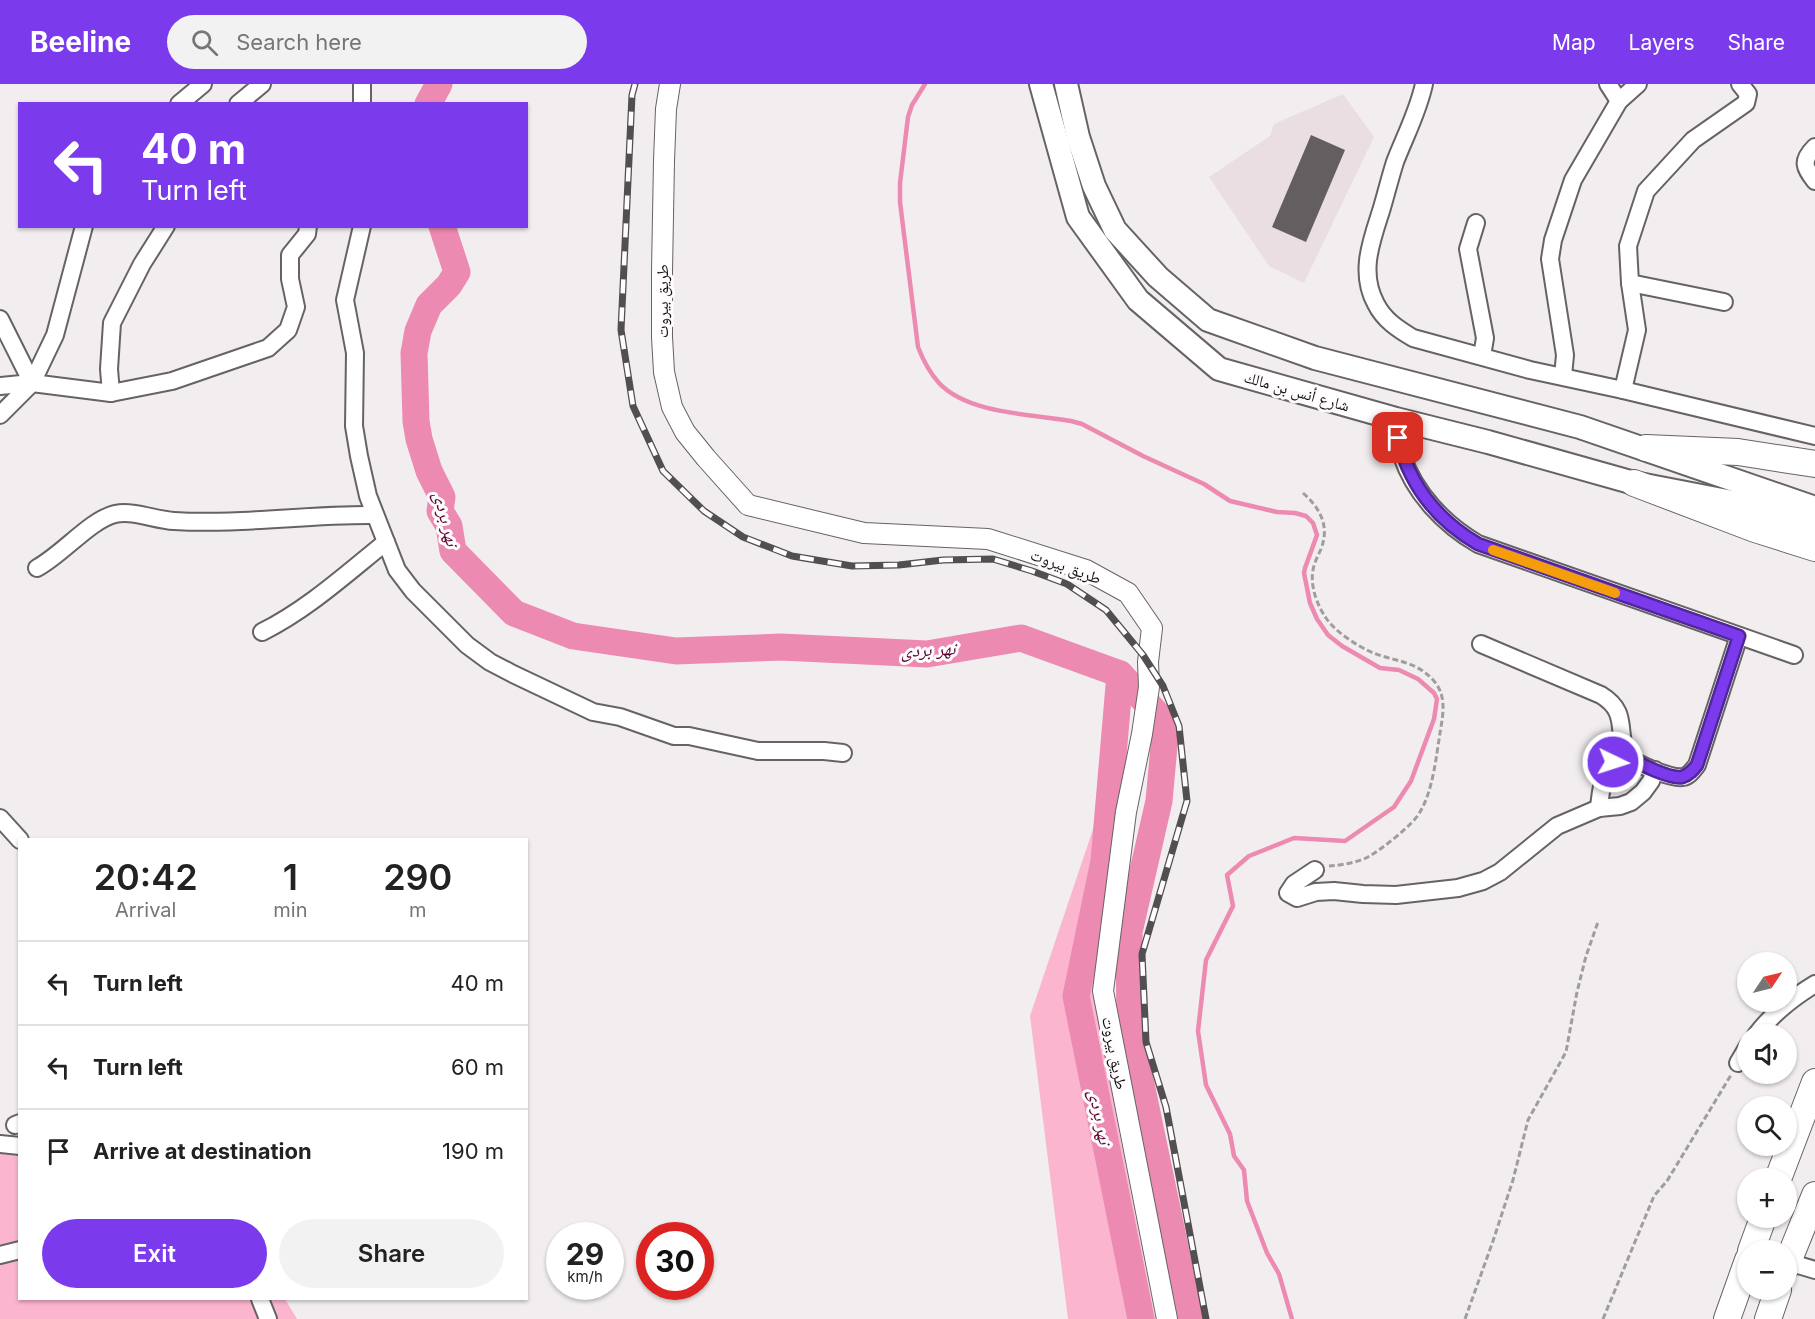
<!DOCTYPE html>
<meta charset="utf-8">
<style>
:root{--surface:#fff;--page:#f2f2f2;--text:#222;--muted:#767676;--line:#e0e0e0;--accent:#7c3aed}
body{margin:0;font-family:Inter,"Noto Naskh Arabic",sans-serif;background:var(--page);color:var(--text);height:100vh;display:flex;flex-direction:column;font-size:22px;white-space:nowrap}
*{box-sizing:border-box;margin:0}
p{font-size:20px;color:var(--muted)}
.icon{flex:none;width:33px;height:33px;fill:none;stroke:currentColor;stroke-width:2;stroke-linecap:round;stroke-linejoin:round}
.map{position:relative;flex:1;overflow:hidden}
.side{position:absolute;left:18px;top:754px;width:510px;height:462px;display:flex;flex-direction:column;background:var(--surface);border-radius:0px;box-shadow:0 2px 4px #0004}
.side>*{flex:none}
.top-card{position:absolute;left:18px;top:18px;width:510px;height:126px;border-radius:0px;box-shadow:0 2px 4px #0004;background:#7c3aed;color:#fff;overflow:hidden}
.needle{width:39px;rotate:55deg}
.tools{position:absolute;left:1737px;top:868px;display:grid;gap:12px}
.tools a{display:grid;place-items:center;width:60px;height:60px;border-radius:50%;background:var(--surface);box-shadow:0 2px 4px #0004;font-size:30px}
.speed{position:absolute;left:546px;top:1138px;display:flex;gap:12px;font-size:30px;font-weight:700;text-align:center}
.speed>*{display:grid;place-content:center;width:78px;height:78px;border-radius:50%;background:var(--surface);box-shadow:0 2px 4px #0004;line-height:1}
.speed small{font-size:15px;font-weight:400}
.speed .limit{border:9px solid #d22;background:#fff;color:#111}
.pin{position:absolute;display:grid;place-items:center;width:51px;height:51px;color:#fff;margin:-26px;border-radius:12px;box-shadow:0 3px 9px #0006}
.me{position:absolute;width:66px;margin:-33px;rotate:94deg;stroke-linejoin:round;filter:drop-shadow(0 0 4px #0008)}
.turn{display:flex;align-items:center;gap:21px;height:126px;padding:0 24px;font-size:27px}
.turn .icon{width:78px;height:78px;stroke-width:2.5}
.turn b{display:block;font-size:42px;line-height:51px}
.eta{display:flex;justify-content:space-evenly;align-items:center;height:102px;text-align:center}
.eta b{font-size:36px;font-weight:600;line-height:42px}
.action{display:flex;gap:12px;margin-top:auto;padding:12px 24px}
.action a{flex:1;height:69px;border-radius:36px;background:var(--accent);color:#fff;font-size:24px;font-weight:600;line-height:69px;text-align:center}
.action a+a{background:var(--page);color:var(--text)}
ul{padding:0;list-style:none}
li{display:flex;align-items:center;gap:18px;height:84px;padding:0 24px;border-top:2px solid var(--line)}
li div{flex:1}
li b{display:block;font-size:22px}
li em{font-style:normal}
header{display:flex;align-items:center;gap:36px;box-sizing:border-box;height:84px;padding:0 30px;background:var(--accent);color:#fff}
header strong{font-size:28px}
nav{display:flex;gap:33px;margin-inline-start:auto;font-size:21px}
.search{width:420px;height:54px;background:var(--page);display:flex;align-items:center;gap:15px;box-sizing:border-box;padding:0 21px;border-radius:33px;color:var(--muted);font-size:22px}
.map>svg:first-child{display:block}
.built{fill:#eadee2}
.green{fill:#fbb5cf}
.lines{fill:none;stroke-linecap:round;stroke-linejoin:round}
.stream{stroke:#ed8ab1;stroke-width:4.5}
.river{stroke:#ed8ab1;stroke-width:27}
.building{fill:#635f60}
.minor-casing{stroke:#676364;stroke-width:20}
.tertiary-casing{stroke:#676364;stroke-width:22}
.secondary-casing{stroke:#676364;stroke-width:26}
.primary-casing{stroke:#676364;stroke-width:28}
.path{stroke:#a09d9e;stroke-width:3;stroke-dasharray:6 3;stroke-linecap:butt}
.minor{stroke:#fff;stroke-width:16}
.tertiary{stroke:#fff;stroke-width:20}
.secondary{stroke:#fff;stroke-width:22}
.primary{stroke:#fff;stroke-width:26}
.rail-casing{stroke:#514f50;stroke-width:7}
.rail{stroke:#fffcfd;stroke-width:4.5;stroke-dasharray:14;stroke-linecap:butt}
.route-casing{stroke:#51269a;stroke-width:15}
.route{stroke:#7c3aed;stroke-width:10}
.slow{stroke:#f59e0b;stroke-width:10}
.labels{text-anchor:middle;stroke-width:6;stroke-linejoin:round;paint-order:stroke}
.street-label{font-size:16px;fill:#121112;stroke:#fffcfd}
.water-label{font-size:18px;font-style:italic;fill:#5f0435;stroke:#fffcfd}
</style>
<header>
<strong>Beeline</strong>
<div class="search"><svg class="icon" aria-label="search" viewBox="0 0 24 24"><circle cx="10" cy="10" r="6"/><path d="M15 15l6 6"/></svg>Search here</div>
<nav><a>Map</a><a>Layers</a><a>Share</a></nav>
</header>
<div class="map">
<svg width="1815" height="1235" viewBox="0 0 1815 1235">
<rect width="100%" height="100%" fill="#f2eeef"/>
<path class="built" d="M1343 10 1374 53 1304 199 1269 182 1209 93 1270 52 1274 40Z"/>
<g class="green">
<path d="M1112 689 1099 810 1094 909 1117 1037 1155 1235H1068L1030 932Z"/>
<path d="M19 1051 20 1215H285L297 1235H0V1053Z"/>
</g>
<g class="lines">
<path class="stream" d="M925 0 912 21 908 33 900 99V118L918 263C923 276 930 289 939 299 968 330 1032 330 1071 337L1082 340 1143 372 1204 400 1230 417 1277 428 1295 429 1306 432 1313 439 1317 451 1305 484 1304 489 1310 519 1317 535 1328 551 1342 562 1380 584 1399 586 1418 595 1434 609 1437 615 1434 635 1411 697 1394 723 1345 757 1294 754 1249 772 1227 791 1233 822 1206 876 1198 947 1206 1001 1230 1050 1234 1072 1244 1086 1247 1117 1267 1169 1279 1190 1292 1235"/>
<g class="river">
<path d="M428 20 439 0"/>
<path d="M442 142 457 188 449 201 429 221 418 247 414 269 416 337 419 355 429 387 442 413 440 427 449 442 453 467 514 529 573 552 676 567 781 563 927 570 1021 554 1120 590 1104 777 1076 912 1141 1235"/>
<path d="M1120 590 1166 640 1159 717 1129 848 1130 947 1190 1235"/>
</g>
</g>
<path class="building" d="M1311 51 1345 66 1306 158 1272 143Z"/>
<g class="lines">
<g class="minor-casing">
<g id="minor">
<path d="M362 0V20"/>
<path d="M1424 0C1418 28 1405 52 1395 78 1390 94 1386 110 1381 127 1371 158 1359 189 1376 220 1384 236 1398 245 1413 254L1530 286 1623 306 1815 352"/>
<path d="M1608 0 1619 17"/>
<path d="M179 20 203 0"/>
<path d="M238 20 262 0"/>
<path d="M1815 63C1801 77 1804 83 1815 97"/>
<path d="M1476 139 1468 165 1485 254 1482 272"/>
<path d="M362 142 345 216 355 269 354 342 359 372 368 412 397 486 413 507 467 561 490 578 513 590 593 628 620 633 674 652H689L758 667H824L843 669"/>
<path d="M1630 199 1724 218"/>
<path d="M0 235 32 299"/>
<path d="M1563 292 1565 271 1550 175 1553 156 1573 96 1619 17 1638 0"/>
<path d="M0 302 32 299 111 309 172 297 268 264 288 246 296 223 290 195V171L307 150 308 142"/>
<path d="M1623 306 1637 246 1630 199 1628 162 1646 107 1693 56 1746 19 1748 10 1740 0"/>
<path d="M111 309 109 285 112 239 142 180 166 142"/>
<path d="M0 331 32 299 55 251 84 142"/>
<path d="M1396 335C1397 348 1398 361 1402 372 1415 410 1444 440 1478 460L1794 571"/>
<path d="M37 484C63 470 90 436 115 430 134 426 155 436 174 437 241 441 308 430 375 431"/>
<path d="M262 548C308 525 346 490 386 458"/>
<path d="M1481 560 1601 611C1632 630 1613 651 1630 673 1636 681 1673 695 1683 693 1689 692 1693 686 1697 681L1739 552"/>
<path d="M1599 724C1600 713 1603 688 1611 680 1616 676 1624 675 1630 673"/>
<path d="M0 734 20 756"/>
<path d="M1315 786 1294 800 1288 809 1297 814 1316 808 1334 807 1363 810 1396 811 1458 804 1483 797 1500 788 1557 742 1599 724 1620 722 1631 718 1643 708 1651 697 1655 686"/>
<path d="M1756 951C1772 930 1792 914 1815 900"/>
<path d="M1738 979 1748 962"/>
<path d="M15 1041 20 1039"/>
<path d="M0 1060 20 1062"/>
<path d="M0 1171 20 1166"/>
<path d="M1788 1178 1815 1186"/>
<path d="M260 1215 268 1235"/>
</g>
</g>
<g class="tertiary-casing">
<path id="tertiary" d="M670 0 666 25 664 77 662 187V253L664 288 672 323 685 348 706 374 748 421 864 449 988 455 1086 486 1128 509 1152 544 1148 578 1149 603 1142 650 1126 728 1103 907 1167 1235"/>
</g>
<g class="secondary-casing">
<g id="secondary">
<path d="M1041 0 1078 133 1138 216 1219 285 1396 335 1488 358 1634 399 1753 422 1815 443"/>
<path d="M1066 0 1078 53 1094 102 1115 146 1158 193 1208 236 1315 274 1580 343 1815 424"/>
</g>
</g>
<g class="primary-casing">
<g id="primary">
<path d="M1646 364 1738 368 1815 380"/>
<path d="M1634 399 1755 445 1815 464"/>
<path d="M1778 1095 1815 998"/>
<path d="M1751 1167 1763 1134"/>
<path d="M1786 1183 1815 1111"/>
<path d="M1727 1235 1748 1176"/>
<path d="M1768 1235 1778 1206"/>
</g>
</g>
<g class="path">
<path d="M1303 409C1320 424 1330 442 1321 465 1318 472 1314 479 1313 486 1310 502 1317 521 1326 534 1335 547 1354 560 1369 567 1392 578 1415 575 1434 597 1447 612 1443 631 1440 649 1436 674 1433 706 1420 728 1413 741 1382 765 1368 773 1356 779 1342 781 1329 782"/>
<path d="M1465 1235 1493 1157 1513 1096 1528 1036 1566 968 1577 908 1586 872 1598 838"/>
<path d="M1603 1235 1654 1112 1667 1097 1731 991"/>
</g>
<use href="#minor" class="minor"/>
<use href="#tertiary" class="tertiary"/>
<use href="#secondary" class="secondary"/>
<use href="#primary" class="primary"/>
<g class="rail-casing">
<path id="rail" d="M635 0 632 11 621 246 633 322 663 387 704 427 743 453 792 472 852 482 899 481 943 476 993 475 1032 487 1067 500 1106 526 1143 571 1163 602 1179 642 1187 717 1142 870 1146 958 1166 1023 1206 1235"/>
</g>
<use href="#rail" class="rail"/>
</g>
<g class="lines">
<g class="route-casing">
<path id="route" d="M1398 354C1409 400 1437 436 1478 460L1739 552 1697 681C1693 686 1689 691 1682 693 1670 695 1639 680 1630 673L1613 678"/>
</g>
<use href="#route" class="route"/>
<path class="slow" d="M1493 466 1615 509"/>
</g>
<g class="labels">
<g class="street-label">
<text transform="translate(662 217) rotate(-90)" y="6">طريق بيروت</text>
<text transform="translate(1297 307) rotate(16)" y="6">شارع أنس بن مالك</text>
<text transform="translate(1066 482) rotate(20)" y="6">طريق بيروت</text>
<text transform="translate(1115 969) rotate(79)" y="6">طريق بيروت</text>
</g>
<g class="water-label">
<text transform="translate(446 435) rotate(76)" y="6">نهر بردى</text>
<text transform="translate(928 566) rotate(-3)" y="6">نهر بردى</text>
<text transform="translate(1100 1033) rotate(79)" y="6">نهر بردى</text>
</g>
</g>
</svg>
<div class="tools">
<a><svg class="needle" viewBox="-14 -14 28 28"><path d="M0-13l5 13h-10z" fill="#e53935"/><path d="M0 13l5-13h-10z" fill="#767676"/></svg></a>
<a><svg class="icon" aria-label="sound" viewBox="0 0 24 24"><path d="M4 9h4l5-4v14l-5-4H4zM17 9q2 3 0 6"/></svg></a>
<a><svg class="icon" aria-label="search" viewBox="0 0 24 24"><circle cx="10" cy="10" r="6"/><path d="M15 15l6 6"/></svg></a>
<a>+</a>
<a>−</a>
</div>
<div class="speed"><div>29<small>km/h</small></div><div class="limit">30</div></div>
<div class="pin" style="left:1398px;top:354px;background:#d93025"><svg class="icon" aria-label="arrive" viewBox="0 0 24 24"><path d="M6 21V4h12l-3 4 3 4H6"/></svg></div>
<svg class="me" style="left:1613px;top:678px" viewBox="-20 -20 40 40"><circle r="17" fill="#7c3aed" stroke="#fff" stroke-width="3"/><path d="M0-11L8 9 0 5-8 9z" fill="#fff"/></svg>
<div class="top-card">
<div class="turn"><svg class="icon" aria-label="left" viewBox="0 0 24 24"><path d="M17 20v-9H6M10 6l-5 5 5 5"/></svg><div><b>40 m</b>Turn left</div></div>
</div>
<section class="side">
<div class="eta">
<div><b>20:42</b><p>Arrival</p></div>
<div><b>1</b><p>min</p></div>
<div><b>290</b><p>m</p></div>
</div>
<ul>
<li><svg class="icon" aria-label="left" viewBox="0 0 24 24"><path d="M17 20v-9H6M10 6l-5 5 5 5"/></svg><div><b>Turn left</b></div><em>40 m</em></li>
<li><svg class="icon" aria-label="left" viewBox="0 0 24 24"><path d="M17 20v-9H6M10 6l-5 5 5 5"/></svg><div><b>Turn left</b></div><em>60 m</em></li>
<li><svg class="icon" aria-label="arrive" viewBox="0 0 24 24"><path d="M6 21V4h12l-3 4 3 4H6"/></svg><div><b>Arrive at destination</b></div><em>190 m</em></li>
</ul>
<div class="action"><a>Exit</a><a>Share</a></div>
</section>
</div>
